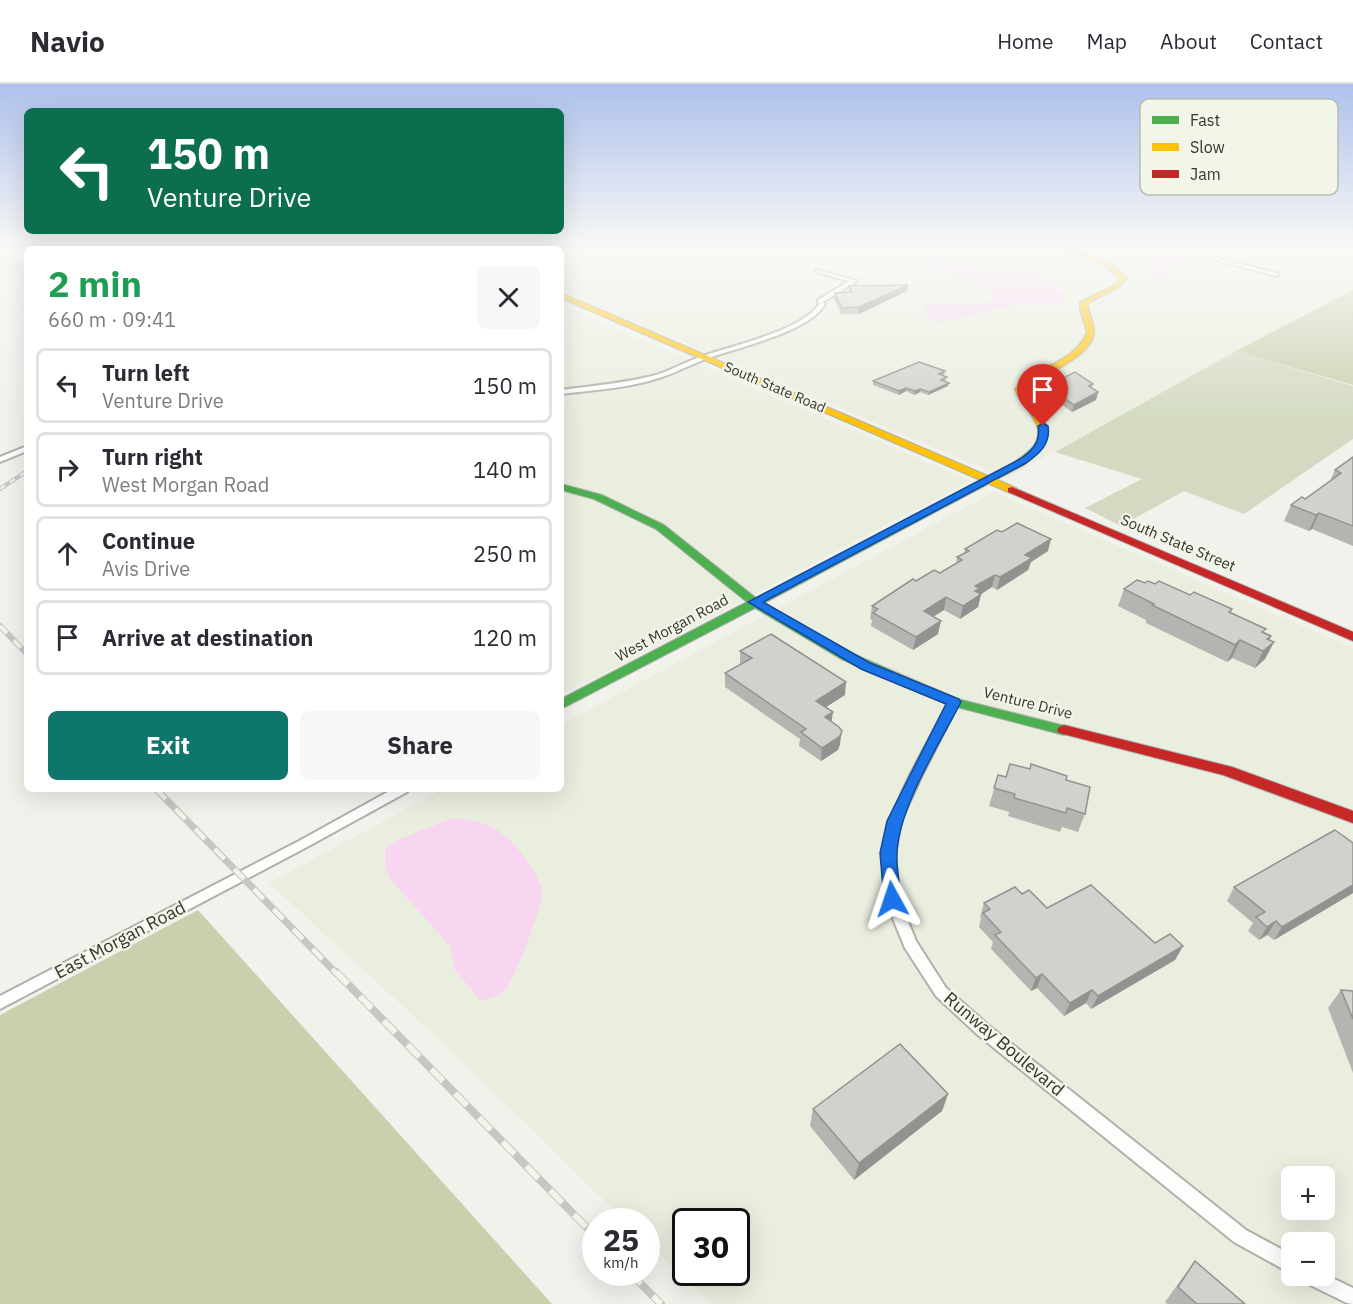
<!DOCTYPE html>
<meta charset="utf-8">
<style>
:root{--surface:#fff;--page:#f7f7f7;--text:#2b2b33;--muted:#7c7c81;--line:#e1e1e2;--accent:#0f766e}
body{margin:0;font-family:"IBM Plex Sans",sans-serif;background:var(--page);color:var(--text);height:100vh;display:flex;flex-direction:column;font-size:22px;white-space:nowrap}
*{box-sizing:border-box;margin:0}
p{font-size:20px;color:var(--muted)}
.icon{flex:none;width:33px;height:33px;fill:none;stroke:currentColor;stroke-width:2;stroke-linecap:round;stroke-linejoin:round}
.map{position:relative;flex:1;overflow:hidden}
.panel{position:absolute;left:24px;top:162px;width:540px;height:546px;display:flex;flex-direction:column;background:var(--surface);border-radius:9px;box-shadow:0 6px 24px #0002}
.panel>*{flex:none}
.guide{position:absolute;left:24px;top:24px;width:540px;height:126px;border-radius:9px;box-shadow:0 6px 24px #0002;background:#0b6e4f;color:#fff;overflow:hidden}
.controls{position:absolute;left:1281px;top:1082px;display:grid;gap:12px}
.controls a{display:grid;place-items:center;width:54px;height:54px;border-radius:9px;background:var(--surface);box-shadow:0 6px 24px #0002;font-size:30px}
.speed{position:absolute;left:582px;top:1124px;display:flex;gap:12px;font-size:30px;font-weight:700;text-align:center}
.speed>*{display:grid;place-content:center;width:78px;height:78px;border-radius:50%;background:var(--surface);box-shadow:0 6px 24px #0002;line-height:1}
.speed small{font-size:15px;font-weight:400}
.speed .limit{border:3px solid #111;border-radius:9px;background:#fff;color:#111}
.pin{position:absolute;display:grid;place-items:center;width:51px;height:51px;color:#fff;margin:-62px -26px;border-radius:50% 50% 50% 0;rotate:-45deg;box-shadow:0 0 6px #0007}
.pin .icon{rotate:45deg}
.me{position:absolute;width:66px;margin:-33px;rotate:355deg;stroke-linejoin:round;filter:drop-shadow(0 0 4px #0008)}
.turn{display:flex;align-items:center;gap:21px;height:126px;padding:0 24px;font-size:27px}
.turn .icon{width:78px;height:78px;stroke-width:2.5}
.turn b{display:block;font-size:42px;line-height:51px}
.round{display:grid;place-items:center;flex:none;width:63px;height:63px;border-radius:9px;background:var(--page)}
.overview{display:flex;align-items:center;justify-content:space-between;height:102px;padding:0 24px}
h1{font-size:36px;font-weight:700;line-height:45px;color:#1e9e55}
.button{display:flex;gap:12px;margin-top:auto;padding:12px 24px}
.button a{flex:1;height:69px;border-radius:9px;background:var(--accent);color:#fff;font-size:24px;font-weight:700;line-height:69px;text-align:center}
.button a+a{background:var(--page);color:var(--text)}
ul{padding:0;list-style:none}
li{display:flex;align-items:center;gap:18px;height:75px;margin:0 12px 9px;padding:0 12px;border:3px solid var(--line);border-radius:9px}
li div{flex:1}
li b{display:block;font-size:22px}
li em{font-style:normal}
header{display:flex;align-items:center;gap:36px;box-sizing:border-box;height:84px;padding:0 30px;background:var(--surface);border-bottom:2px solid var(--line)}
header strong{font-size:28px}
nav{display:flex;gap:33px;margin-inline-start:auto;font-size:21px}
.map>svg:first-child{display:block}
.built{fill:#eaeedf;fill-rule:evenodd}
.green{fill:#d3dac1}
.forest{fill:#c8d0ae}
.water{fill:#f8d5f1}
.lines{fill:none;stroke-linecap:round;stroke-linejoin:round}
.street-casing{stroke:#afb0ab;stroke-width:4}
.fast-casing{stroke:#afb0ab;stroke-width:2}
.slow-casing{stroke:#afb0ab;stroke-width:2}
.jam-casing{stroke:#afb0ab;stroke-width:2}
.street{fill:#fdfdfc;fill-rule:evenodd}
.fast{fill:#4caf50;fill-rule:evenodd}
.slow{fill:#ffc107;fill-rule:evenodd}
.jam{fill:#c62828;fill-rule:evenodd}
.rail-far3-casing{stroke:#c6c7c5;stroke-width:4}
.rail-far2-casing{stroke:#c6c7c5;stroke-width:6}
.rail-far1-casing{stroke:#c6c7c5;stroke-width:7}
.rail-casing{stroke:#c6c7c5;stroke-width:8}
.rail-far3{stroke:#f2f6e8;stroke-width:2;stroke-dasharray:6;stroke-linecap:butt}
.rail-far2{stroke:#f2f6e8;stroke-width:4;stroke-dasharray:10;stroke-linecap:butt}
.rail-far1{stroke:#f2f6e8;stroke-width:4.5;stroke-dasharray:14;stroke-linecap:butt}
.rail{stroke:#f2f6e8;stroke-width:6;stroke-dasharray:17;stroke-linecap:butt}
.wall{fill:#b4b5b0}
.shaded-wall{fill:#929390}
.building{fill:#d1d2cd;stroke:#929390;stroke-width:1.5}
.route{fill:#1a73e8;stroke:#114b97;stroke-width:1.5}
.labels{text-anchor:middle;stroke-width:4.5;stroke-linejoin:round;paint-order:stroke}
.far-street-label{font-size:14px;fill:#333530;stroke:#f2f6e8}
.street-label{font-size:15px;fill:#333530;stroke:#f2f6e8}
.near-street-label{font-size:18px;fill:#333530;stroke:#f2f6e8}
.key{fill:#f2f6e8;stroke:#b9bcb1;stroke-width:1.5}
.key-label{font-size:16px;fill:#333530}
</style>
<header>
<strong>Navio</strong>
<nav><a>Home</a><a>Map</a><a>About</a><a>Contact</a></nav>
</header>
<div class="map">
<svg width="1353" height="1220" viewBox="0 0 1353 1220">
<rect width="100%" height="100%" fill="#f1f2ec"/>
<g class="built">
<path d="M0 166H27V194L0 170Z"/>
<path d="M561 166H1353V301L1236 267 1007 394 561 207Z"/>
<path d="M561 221 970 397 561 612Z"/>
<path d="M994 408 1353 564V1220H711L647 1157 646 1137H625L443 959 269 799 443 705H561V641ZM1292 1092H1324V1125H1292ZM686 1137H736V1188H686ZM1292 1158H1324V1191H1292Z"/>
</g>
<path class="green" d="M1236 267 1353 302V355L1244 430 1184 407 1121 442 1085 424 1142 395 1055 368Z"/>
<g class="forest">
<path d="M1353 206V301L1236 267Z"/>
<path d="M198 826 552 1220H0V931Z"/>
</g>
<g class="water">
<path d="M917 166 993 188 1008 190 1026 187 1036 190 1063 209 1064 215 1059 220H1019L939 239 925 230 924 224C935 213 973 227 993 215L990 211 992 206 923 181 909 167Z"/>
<path d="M1153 166H1164L1200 176 1166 189 1165 194C1156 195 1146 189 1141 182L1146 178 1142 170Z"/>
<path d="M451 735C488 735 506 747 527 777 533 787 542 798 542 810 542 824 515 894 506 905 500 912 489 915 481 917L455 886 450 862 392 797 385 784V764L397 756Z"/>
</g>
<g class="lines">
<g class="street-casing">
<g id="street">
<path d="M1126 166H1132L1102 178 1097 177Z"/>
<path d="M1179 166H1187L1279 190 1276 192Z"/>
<path d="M816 186 857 197 823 218 825 220C811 247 737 264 709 274 693 279 678 288 662 293 630 304 594 306 561 310V306C593 302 625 299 656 291 672 286 687 277 703 272 733 261 802 247 819 220L818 216 849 197 816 188Z"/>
<path d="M27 362V367L0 378V373Z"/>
<path d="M954 615 959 618 921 693 901 737 895 769 899 815 916 857 946 904 988 941 1246 1146 1292 1171V1190L1234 1158 978 951 936 912 905 864 885 815 883 769 889 737 909 693 949 618Z"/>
<path d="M393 705H409L407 708 307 763 0 925V912L299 757Z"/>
<path d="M1324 1190 1353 1204V1220L1347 1219 1302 1197 1299 1191Z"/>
</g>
</g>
<g class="fast-casing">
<path id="fast" d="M1015 379 1018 380V384L764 519 851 569 958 615 1069 643 1071 646 1069 649 1064 651 949 621 841 575 755 524 561 625V615L747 518 656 445 594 415 561 406V400L602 411 664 441 756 514Z"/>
</g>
<g class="slow-casing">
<g id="slow">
<path d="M1056 166C1083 166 1111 173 1127 195L1117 204 1088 219C1088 229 1094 237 1094 247 1096 272 1040 291 1023 306 1032 329 1063 341 1038 368 1032 375 1024 382 1015 385L1010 382C1017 375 1026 371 1032 364 1051 341 1021 325 1015 305 1036 281 1074 280 1087 248L1080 226V218L1113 202 1120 195 1101 179Z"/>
<path d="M561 209 1016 404 1017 406 1012 409 1008 408 561 214Z"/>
</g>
</g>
<g class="jam-casing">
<g id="jam">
<path d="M1012 403 1353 548V557L1008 408V404Z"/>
<path d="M1064 641 1232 683 1353 727V739L1223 691 1059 649 1057 646 1059 643Z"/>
</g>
</g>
<use href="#street" class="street"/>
<use href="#fast" class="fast"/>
<use href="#slow" class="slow"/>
<use href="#jam" class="jam"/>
<g class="rail-far3-casing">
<path id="rail-far3" d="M0 405 27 387"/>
</g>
<g class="rail-far2-casing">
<path id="rail-far2" d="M0 542 27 570"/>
</g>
<g class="rail-far1-casing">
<path id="rail-far1" d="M156 705 337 890"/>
</g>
<g class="rail-casing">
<g id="rail">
<path d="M336 888 596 1153"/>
<path d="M629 1188 661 1220"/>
</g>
</g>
<use href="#rail-far3" class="rail-far3"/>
<use href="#rail-far2" class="rail-far2"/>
<use href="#rail-far1" class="rail-far1"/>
<use href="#rail" class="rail"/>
</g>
<g class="wall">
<path d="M908 201 907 207 859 230H841L834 215 835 209H849V202Z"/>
<path d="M945 287 944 291H943L946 296 945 297 948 302 928 311 920 308 914 311 906 307 899 311 873 301V297Z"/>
<path d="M1051 300H1093L1091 304 1098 308 1096 316 1072 328 1054 315 1055 310 1050 307Z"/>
<path d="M1353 373V462L1312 445 1309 447 1284 437 1291 421 1305 415 1330 397 1335 386Z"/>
<path d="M965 465 1048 467 1031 478 1028 486 997 506 992 503 981 510 978 523 960 535 944 526 933 533 938 550 913 566 871 542 872 536 870 535 872 522 916 497 940 489 956 479 957 473 964 470Z"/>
<path d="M1145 499 1155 500 1232 525 1231 529 1271 552 1269 556 1274 558 1265 575 1255 584 1232 574 1227 578 1146 539V536L1118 522 1124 505Z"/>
<path d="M740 567 845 611 826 623 840 660 838 666 821 677 799 662 800 655 725 603V589L741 581 740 580Z"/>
<path d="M998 691 1006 693 1066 696 1085 730 1078 748 1062 743 1060 748 1008 732 1009 728 989 722Z"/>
<path d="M1353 759V809L1274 856 1267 851 1259 856 1248 847 1253 839 1227 817 1234 803Z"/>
<path d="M1022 810 1047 824 1155 859 1183 862 1175 876 1091 925 1086 919 1064 932 1037 904 1031 907 991 865 993 858 979 843 981 834 980 833 984 819Z"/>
<path d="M1341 906 1353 907V989L1328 924Z"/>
<path d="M948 1010 942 1027 854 1096 810 1042 813 1025Z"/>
<path d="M1195 1177 1245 1220H1167L1165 1218 1183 1193Z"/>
</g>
<g class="shaded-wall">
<path d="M908 201 907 207 859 230V223Z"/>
<path d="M949 299 948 302 928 311 929 308Z"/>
<path d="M906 304V307L899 311V307Z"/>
<path d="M920 305V308L914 311 915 307Z"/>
<path d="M1098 308 1096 316 1072 328 1074 321Z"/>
<path d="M1319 429 1312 445 1309 447 1316 431Z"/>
<path d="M1051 455 1048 467 1031 478 1028 486 997 506 1000 493 1025 471Z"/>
<path d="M995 491 992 503 978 512 981 510 978 523 960 535 963 522 975 502Z"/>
<path d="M946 513 944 526 921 540 924 527Z"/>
<path d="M941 537 938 550 913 566 916 553Z"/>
<path d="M1271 552 1264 567 1274 558 1265 575 1255 584 1263 567 1267 555Z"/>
<path d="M1240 556 1232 574 1227 578 1235 561Z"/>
<path d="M846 598 845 611 815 630 816 617Z"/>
<path d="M833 628 831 641 825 633Z"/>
<path d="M842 647 840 660 838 666 821 677 822 664Z"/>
<path d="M1353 801V809L1274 856 1282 843Z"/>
<path d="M1276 837 1267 851 1259 856 1267 843Z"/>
<path d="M1183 862 1175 876 1091 925 1098 912Z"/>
<path d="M1042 890 1037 904 1031 907 1036 894Z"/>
<path d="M1092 906 1086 919 1064 932 1070 919Z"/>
<path d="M948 1010 942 1027 854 1096 859 1079Z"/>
</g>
<g class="building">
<path d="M908 201 859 223 842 224 835 209 852 208 849 202Z"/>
<path d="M919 278 945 287 939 290 947 293 941 296 949 299 929 308 920 305 915 307 906 304 899 307 873 297Z"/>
<path d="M1075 288 1093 300 1089 302 1098 308 1074 321 1056 308 1060 306 1051 300Z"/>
<path d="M1353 373V442L1319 429 1316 431 1291 421 1302 413 1305 415 1341 389 1335 386Z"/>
<path d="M1017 439 1051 455 1025 471 1032 474 1000 493 995 491 975 502 980 505 975 507 981 510 963 522 946 513 924 527 941 537 916 553 873 529 878 525 872 522 913 495 916 497 934 486 940 489 962 476 957 473 969 467 965 465 997 446 1002 448Z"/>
<path d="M1137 496 1145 499 1148 497 1155 500 1159 497 1190 511 1194 508 1232 525 1229 528 1266 545 1262 548 1271 552 1267 555 1274 558 1263 567 1240 556 1235 561 1152 521 1154 520 1124 505Z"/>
<path d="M771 550 846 598 816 617 833 628 825 633 839 643 842 647 840 652 822 664 801 648 806 645 725 589 752 574 740 567Z"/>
<path d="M1010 680 1030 685 1031 680 1067 692 1066 696 1090 703 1085 730 1067 724 1066 729 1014 714 1015 710 994 704 998 691 1006 693Z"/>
<path d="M1335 746 1353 759V801L1282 843 1276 837 1267 843 1256 833 1265 828 1234 803Z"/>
<path d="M1091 801 1155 859 1170 850 1183 862 1098 912 1092 906 1070 919 1042 890 1036 894 995 851 1001 848 983 829 990 825 984 819 1015 803 1022 810 1029 806 1047 824Z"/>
<path d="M1341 906 1353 907V935Z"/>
<path d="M900 960 948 1010 859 1079 813 1025Z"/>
<path d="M1195 1177 1245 1220H1197L1178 1203Z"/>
</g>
<linearGradient id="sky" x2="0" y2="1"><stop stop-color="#aec1ec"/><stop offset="0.49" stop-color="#f9f9f6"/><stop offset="1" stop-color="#f9f9f6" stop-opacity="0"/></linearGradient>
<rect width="1353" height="337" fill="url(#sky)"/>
<path class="route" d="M1043 339 1048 342C1051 360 1039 370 1026 379L763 518 870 579 959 615 961 618C940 659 898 724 897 770 896 785 900 800 901 815L898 820 892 822 886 820 884 815 880 769 887 737 946 620 861 585 748 518 1020 375C1032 367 1041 358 1038 342Z"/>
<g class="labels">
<g class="far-street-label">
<text transform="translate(775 303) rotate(23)" y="5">South State Road</text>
</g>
<g class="street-label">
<text transform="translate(1178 459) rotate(23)" y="5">South State Street</text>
<text transform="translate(672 544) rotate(-28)" y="5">West Morgan Road</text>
<text transform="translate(1028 619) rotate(14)" y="5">Venture Drive</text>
</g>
<g class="near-street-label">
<text transform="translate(120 856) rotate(-28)" y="6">East Morgan Road</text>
<text transform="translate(1004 960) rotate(40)" y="6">Runway Boulevard</text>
</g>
</g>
<rect x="1140" y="15" width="198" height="96" rx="9" class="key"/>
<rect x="1152" y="32" width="27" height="8" fill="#4caf50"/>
<rect x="1152" y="59" width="27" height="8" fill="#ffc107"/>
<rect x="1152" y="86" width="27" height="8" fill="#c62828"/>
<g class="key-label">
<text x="1190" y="42">Fast</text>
<text x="1190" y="69">Slow</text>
<text x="1190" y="96">Jam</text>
</g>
</svg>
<div class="controls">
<a>+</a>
<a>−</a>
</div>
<div class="speed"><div>25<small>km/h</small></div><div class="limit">30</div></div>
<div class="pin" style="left:1043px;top:342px;background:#d93025"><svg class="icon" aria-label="arrive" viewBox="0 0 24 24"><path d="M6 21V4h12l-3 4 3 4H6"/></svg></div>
<svg class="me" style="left:892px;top:815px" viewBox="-20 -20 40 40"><path d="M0-17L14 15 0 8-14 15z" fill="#1a73e8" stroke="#fff" stroke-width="4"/></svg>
<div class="guide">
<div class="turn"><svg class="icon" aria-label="left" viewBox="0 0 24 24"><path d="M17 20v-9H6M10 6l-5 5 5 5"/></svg><div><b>150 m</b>Venture Drive</div></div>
</div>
<section class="panel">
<div class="overview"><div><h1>2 min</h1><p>660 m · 09:41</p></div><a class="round"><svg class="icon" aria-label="close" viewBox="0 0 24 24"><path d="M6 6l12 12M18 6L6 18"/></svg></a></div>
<ul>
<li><svg class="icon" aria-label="left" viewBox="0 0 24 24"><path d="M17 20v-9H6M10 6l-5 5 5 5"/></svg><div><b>Turn left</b><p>Venture Drive</p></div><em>150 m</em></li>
<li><svg class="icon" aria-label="right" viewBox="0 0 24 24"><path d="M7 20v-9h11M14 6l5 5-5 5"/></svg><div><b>Turn right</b><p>West Morgan Road</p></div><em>140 m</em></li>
<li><svg class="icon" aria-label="ahead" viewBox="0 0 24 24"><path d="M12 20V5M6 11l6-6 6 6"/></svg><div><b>Continue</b><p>Avis Drive</p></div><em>250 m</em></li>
<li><svg class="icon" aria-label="arrive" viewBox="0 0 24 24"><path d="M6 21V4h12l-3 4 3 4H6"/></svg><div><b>Arrive at destination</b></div><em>120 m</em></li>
</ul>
<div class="button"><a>Exit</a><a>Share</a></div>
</section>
</div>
